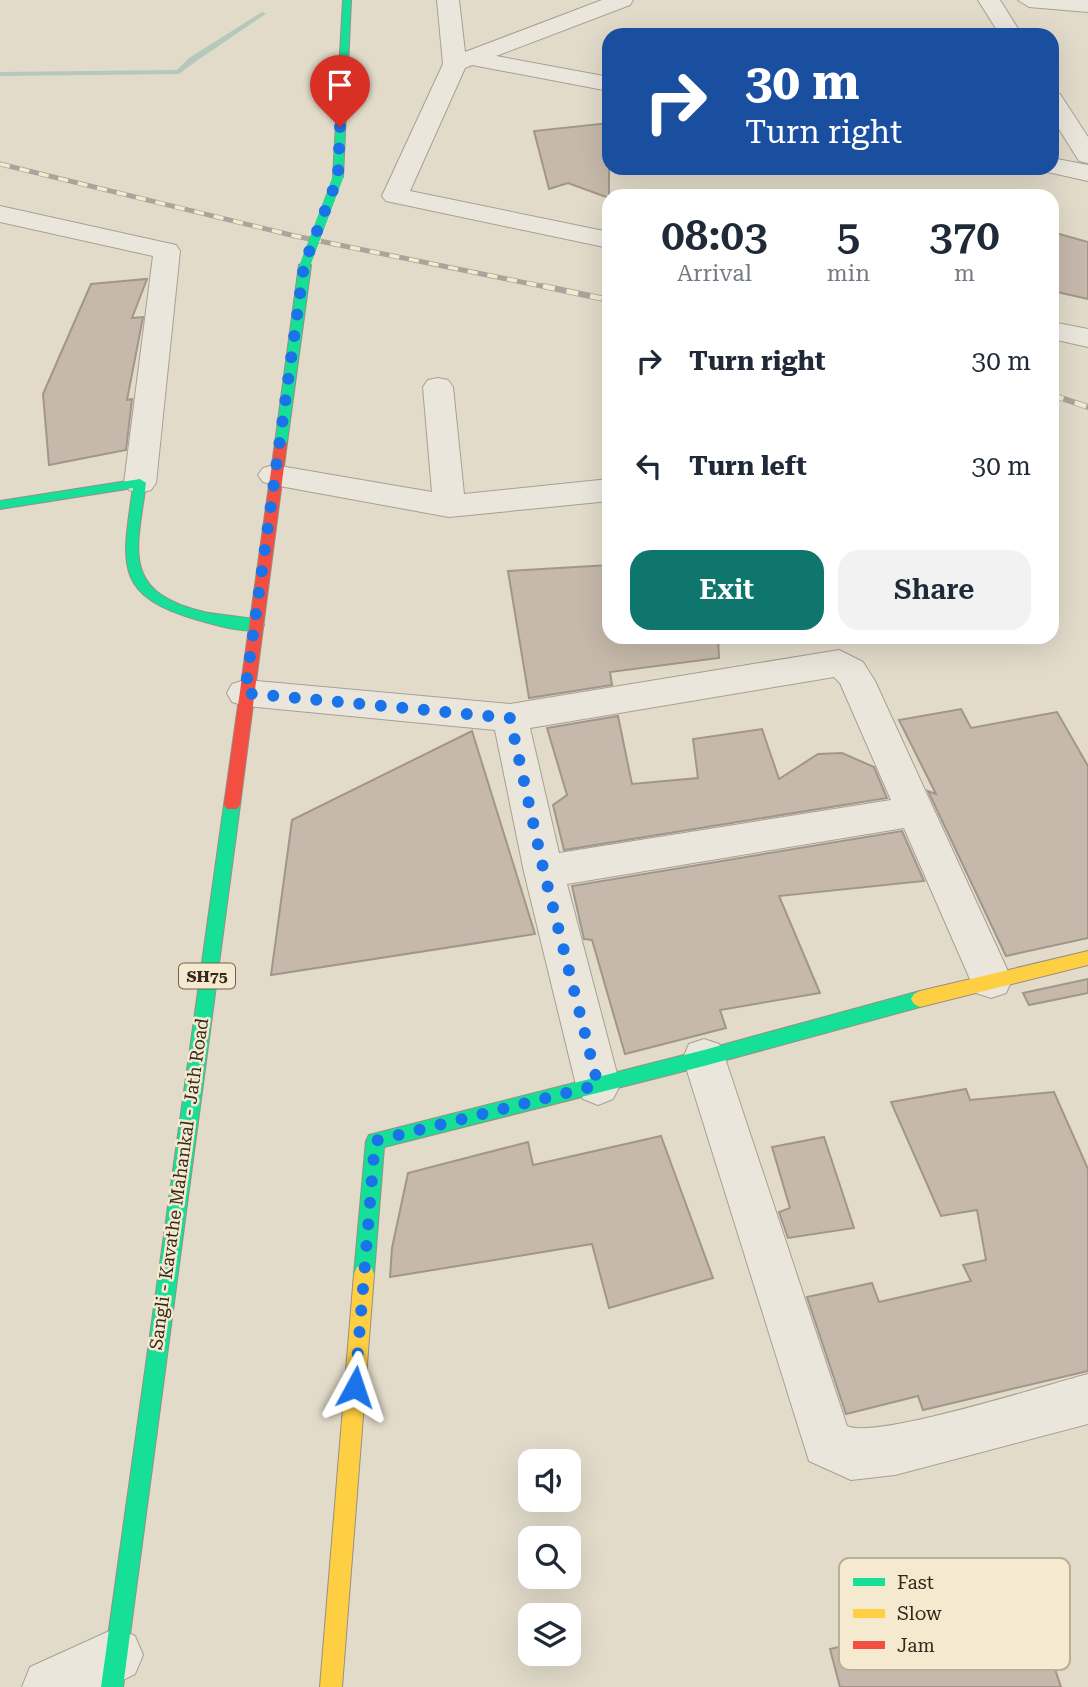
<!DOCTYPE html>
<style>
:root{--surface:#fff;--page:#f2f2f3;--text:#1f2937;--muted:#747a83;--accent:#0f766e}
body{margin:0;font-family:"Roboto Serif",serif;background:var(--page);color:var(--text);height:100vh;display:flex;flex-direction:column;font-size:26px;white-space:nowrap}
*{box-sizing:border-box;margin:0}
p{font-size:23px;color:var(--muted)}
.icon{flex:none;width:38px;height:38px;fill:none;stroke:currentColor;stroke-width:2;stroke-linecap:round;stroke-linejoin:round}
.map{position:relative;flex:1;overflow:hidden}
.panel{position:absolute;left:602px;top:189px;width:457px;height:455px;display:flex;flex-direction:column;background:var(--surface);border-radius:21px;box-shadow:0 7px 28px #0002}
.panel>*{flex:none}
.top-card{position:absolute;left:602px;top:28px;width:457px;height:147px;border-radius:21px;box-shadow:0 7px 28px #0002;background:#1a4fa0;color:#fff;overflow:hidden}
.buttons{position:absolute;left:518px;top:1449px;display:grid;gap:14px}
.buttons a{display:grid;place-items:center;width:63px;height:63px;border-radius:14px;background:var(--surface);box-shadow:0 7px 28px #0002;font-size:35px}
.pin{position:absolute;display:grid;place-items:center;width:60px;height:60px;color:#fff;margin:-72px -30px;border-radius:50% 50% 50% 0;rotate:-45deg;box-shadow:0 0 7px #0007}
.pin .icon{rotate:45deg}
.me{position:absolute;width:77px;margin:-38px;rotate:5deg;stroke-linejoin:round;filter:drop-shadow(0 0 5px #0008)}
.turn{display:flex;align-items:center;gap:24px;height:147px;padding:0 28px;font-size:32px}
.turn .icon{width:91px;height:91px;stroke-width:2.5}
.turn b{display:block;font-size:49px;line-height:60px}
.eta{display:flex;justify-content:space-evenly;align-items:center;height:119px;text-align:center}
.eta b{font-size:42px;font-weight:600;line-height:49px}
.cta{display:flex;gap:14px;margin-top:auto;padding:14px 28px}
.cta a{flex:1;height:80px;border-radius:21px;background:var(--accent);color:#fff;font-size:28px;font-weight:600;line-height:80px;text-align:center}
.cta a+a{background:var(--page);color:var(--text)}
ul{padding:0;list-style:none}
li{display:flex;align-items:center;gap:21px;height:105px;padding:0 28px}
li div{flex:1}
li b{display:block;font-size:26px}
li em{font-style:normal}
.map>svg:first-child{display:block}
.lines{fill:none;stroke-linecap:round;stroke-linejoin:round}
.stream{fill:#b6c7bc;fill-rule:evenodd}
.building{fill:#c6b9ab;stroke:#a2968a;stroke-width:2}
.street-casing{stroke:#a7a094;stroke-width:2}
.fast-casing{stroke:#978f84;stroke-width:2}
.slow-casing{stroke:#978f84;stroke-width:2}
.jam-casing{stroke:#978f84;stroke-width:2}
.street{fill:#eae6dc;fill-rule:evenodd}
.fast{fill:#16e098;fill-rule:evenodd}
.slow{fill:#ffcf43;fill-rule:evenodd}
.jam{fill:#f24e42;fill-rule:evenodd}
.rail-far1-casing{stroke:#aaa59c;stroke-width:5}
.rail-casing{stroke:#aaa59c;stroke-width:6}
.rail-far1{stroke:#f5e9cf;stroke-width:3.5;stroke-dasharray:10;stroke-linecap:butt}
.rail{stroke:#f5e9cf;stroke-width:4.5;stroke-dasharray:12;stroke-linecap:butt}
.fast-bridge-casing{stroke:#8d857a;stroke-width:10;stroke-linecap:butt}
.fast-bridge{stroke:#16e098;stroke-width:10}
.route{stroke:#1a73e8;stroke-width:12;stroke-dasharray:0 21.6}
.labels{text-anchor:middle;stroke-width:5;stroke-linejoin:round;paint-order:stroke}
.shield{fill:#f5e9cf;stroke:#6f6252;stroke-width:2}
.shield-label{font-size:16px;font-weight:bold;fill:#35281c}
.street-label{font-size:18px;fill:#35281c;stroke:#f5e9cf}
.key{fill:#f5e9cf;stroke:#bbaf99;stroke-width:2}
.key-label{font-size:19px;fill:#35281c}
</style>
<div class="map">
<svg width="1088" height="1687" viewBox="0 0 1088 1687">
<rect width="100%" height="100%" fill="#e2dbca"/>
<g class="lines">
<path class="stream" d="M262 12 266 14 264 15 195 62 179 74 0 76V72L177 70 189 58Z"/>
</g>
<g class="building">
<path d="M609 123V198L568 183 549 189 534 131Z"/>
<path d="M1052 232 1088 242V299L1052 291Z"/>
<path d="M147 279 132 318 143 317 127 400 132 399 126 450 49 465 43 394 91 284Z"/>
<path d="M609 565V637H718L719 658 610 672 612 685 529 698 508 571Z"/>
<path d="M961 709 971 728 1057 712 1088 766V938L1006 956 928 791 936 794 899 720Z"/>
<path d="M618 716 632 784 698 778 693 739 762 729 779 779 818 754 842 753 874 767 887 798 564 850 553 805 567 795 547 728Z"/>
<path d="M472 731 535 934 271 975 292 820Z"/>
<path d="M902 831 924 881 779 896 820 993 720 1010 726 1028 625 1054 592 940 584 939 572 886Z"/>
<path d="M1088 979V993L1029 1005 1023 993Z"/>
<path d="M966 1089 970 1100 1054 1092 1088 1169V1371L923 1410 918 1396 846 1414 807 1297 872 1283 879 1302 971 1281 963 1265 986 1260 977 1210 941 1216 891 1102Z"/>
<path d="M661 1136 713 1278 609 1308 592 1244 390 1277 392 1248 408 1173 528 1142 533 1165Z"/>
<path d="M824 1137 854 1228 788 1238 779 1212 790 1208 772 1147Z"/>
<path d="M1033 1604 1061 1687H840L830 1649Z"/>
</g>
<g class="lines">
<g class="street-casing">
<g id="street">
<path d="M437 0H459L465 52 602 0H633L630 5 496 56 609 77V91L472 65 465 68 410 191 609 232V248L386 201 382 196 443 64Z"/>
<path d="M978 0H1000L1022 35H1000Z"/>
<path d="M1018 0H1088V12L1029 7Z"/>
<path d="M1052 92 1060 94 1088 137V163L1079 161 1052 118Z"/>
<path d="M1052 158 1088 165V181L1043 171 1041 168H1052Z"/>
<path d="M0 206 167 243 176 245 180 251 156 483 151 490 140 493 129 490 124 483 153 256 0 222Z"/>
<path d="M1052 322 1088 329V347L1052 339Z"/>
<path d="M438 378 448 380 453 387 464 494 609 479V501L449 517 274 485 263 482 258 475 263 468 274 465 432 492 423 387 428 380Z"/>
<path d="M839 650 863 662 875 681 1012 980 1006 993 991 998 976 993 904 828 567 884 620 1085 613 1099 598 1105 583 1099 576 1085 524 872 495 730 245 706 232 702 227 693 232 684 245 680 510 704ZM834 677 840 683 891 800 559 853 530 728Z"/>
<path d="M704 1039 719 1044 725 1058 847 1426C874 1440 1049 1384 1088 1374V1424L895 1475 851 1480 809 1461 683 1058 689 1044Z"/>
<path d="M116 1628 135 1636 143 1655 135 1674 109 1687H22L30 1667Z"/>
</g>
</g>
<g class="fast-casing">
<g id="fast">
<path d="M343 0H351L343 177 338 180 333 177Z"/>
<path d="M305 262 311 265 287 443 281 447 275 443 299 265Z"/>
<path d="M140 479 146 483C137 550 120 592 204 612 223 616 243 616 262 621L264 625 262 629C244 634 216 625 198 620 113 596 122 564 133 488L0 509V501Z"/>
<path d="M232 799 237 801 240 805 123 1687H101L224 805 227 801Z"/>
<path d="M920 991 926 994 929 999 926 1004 920 1007 704 1066 384 1147 374 1274 371 1281 364 1284 357 1281 354 1274 366 1141 369 1135 704 1050Z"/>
</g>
</g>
<g class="slow-casing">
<g id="slow">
<path d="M1088 951V965L920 1007 914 1004 911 999 914 994 920 991Z"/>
<path d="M364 1264 371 1267 374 1274 342 1687H320L354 1274 357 1267Z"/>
</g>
</g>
<g class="jam-casing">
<path id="jam" d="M281 439 287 443 240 805 237 809H227L224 805 275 443Z"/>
</g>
<use href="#street" class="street"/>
<use href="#fast" class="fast"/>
<use href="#slow" class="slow"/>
<use href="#jam" class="jam"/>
<g class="rail-far1-casing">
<path id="rail-far1" d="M0 164 295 236 551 288"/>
</g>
<g class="rail-casing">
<g id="rail">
<path d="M543 286 609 300"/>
<path d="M1052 395 1088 407"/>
</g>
</g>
<use href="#rail-far1" class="rail-far1"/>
<use href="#rail" class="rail"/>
<g class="fast-bridge-casing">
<path id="fast-bridge" d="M305 265 338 177"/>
</g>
<use href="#fast-bridge" class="fast-bridge"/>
</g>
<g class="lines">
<path class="route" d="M340 127 338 177 304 265 245 693 510 718 544 872 598 1085 375 1141 355 1387"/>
</g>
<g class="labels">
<rect class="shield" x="179" y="963.5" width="56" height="25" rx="5"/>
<g class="shield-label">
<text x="207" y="982">SH75</text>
</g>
<g class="street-label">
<text transform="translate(179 1184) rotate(-82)" y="6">Sangli - Kavathe Mahankal - Jath Road</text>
</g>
</g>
<rect x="839" y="1558" width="231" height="112" rx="10" class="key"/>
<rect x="853" y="1578" width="32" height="8" fill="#16e098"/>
<rect x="853" y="1609" width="32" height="9" fill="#ffcf43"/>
<rect x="853" y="1641" width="32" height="8" fill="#f24e42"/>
<g class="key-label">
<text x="897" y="1589">Fast</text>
<text x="897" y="1620">Slow</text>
<text x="897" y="1652">Jam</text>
</g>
</svg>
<div class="buttons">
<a><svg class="icon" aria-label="sound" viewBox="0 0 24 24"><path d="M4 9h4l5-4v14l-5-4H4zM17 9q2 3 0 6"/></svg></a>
<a><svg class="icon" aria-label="search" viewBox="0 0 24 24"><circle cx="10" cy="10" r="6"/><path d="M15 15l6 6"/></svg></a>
<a><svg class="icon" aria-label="layers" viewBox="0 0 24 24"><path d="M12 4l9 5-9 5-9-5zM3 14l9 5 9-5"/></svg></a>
</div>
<div class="pin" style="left:340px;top:127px;background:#d93025"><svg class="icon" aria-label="arrive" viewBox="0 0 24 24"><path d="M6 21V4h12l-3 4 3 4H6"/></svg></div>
<svg class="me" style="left:355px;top:1387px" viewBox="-20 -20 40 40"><path d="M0-17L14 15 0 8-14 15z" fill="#1a73e8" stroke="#fff" stroke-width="4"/></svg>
<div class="top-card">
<div class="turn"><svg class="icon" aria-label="right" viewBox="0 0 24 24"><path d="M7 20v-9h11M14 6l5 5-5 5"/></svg><div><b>30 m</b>Turn right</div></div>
</div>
<section class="panel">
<div class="eta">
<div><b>08:03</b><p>Arrival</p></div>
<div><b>5</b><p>min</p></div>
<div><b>370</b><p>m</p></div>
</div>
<ul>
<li><svg class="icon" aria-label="right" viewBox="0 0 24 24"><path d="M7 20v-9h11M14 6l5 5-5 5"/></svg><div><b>Turn right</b></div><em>30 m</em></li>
<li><svg class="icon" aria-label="left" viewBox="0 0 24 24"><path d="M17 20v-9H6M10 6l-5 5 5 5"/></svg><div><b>Turn left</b></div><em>30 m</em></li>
</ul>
<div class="cta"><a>Exit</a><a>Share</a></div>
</section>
</div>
